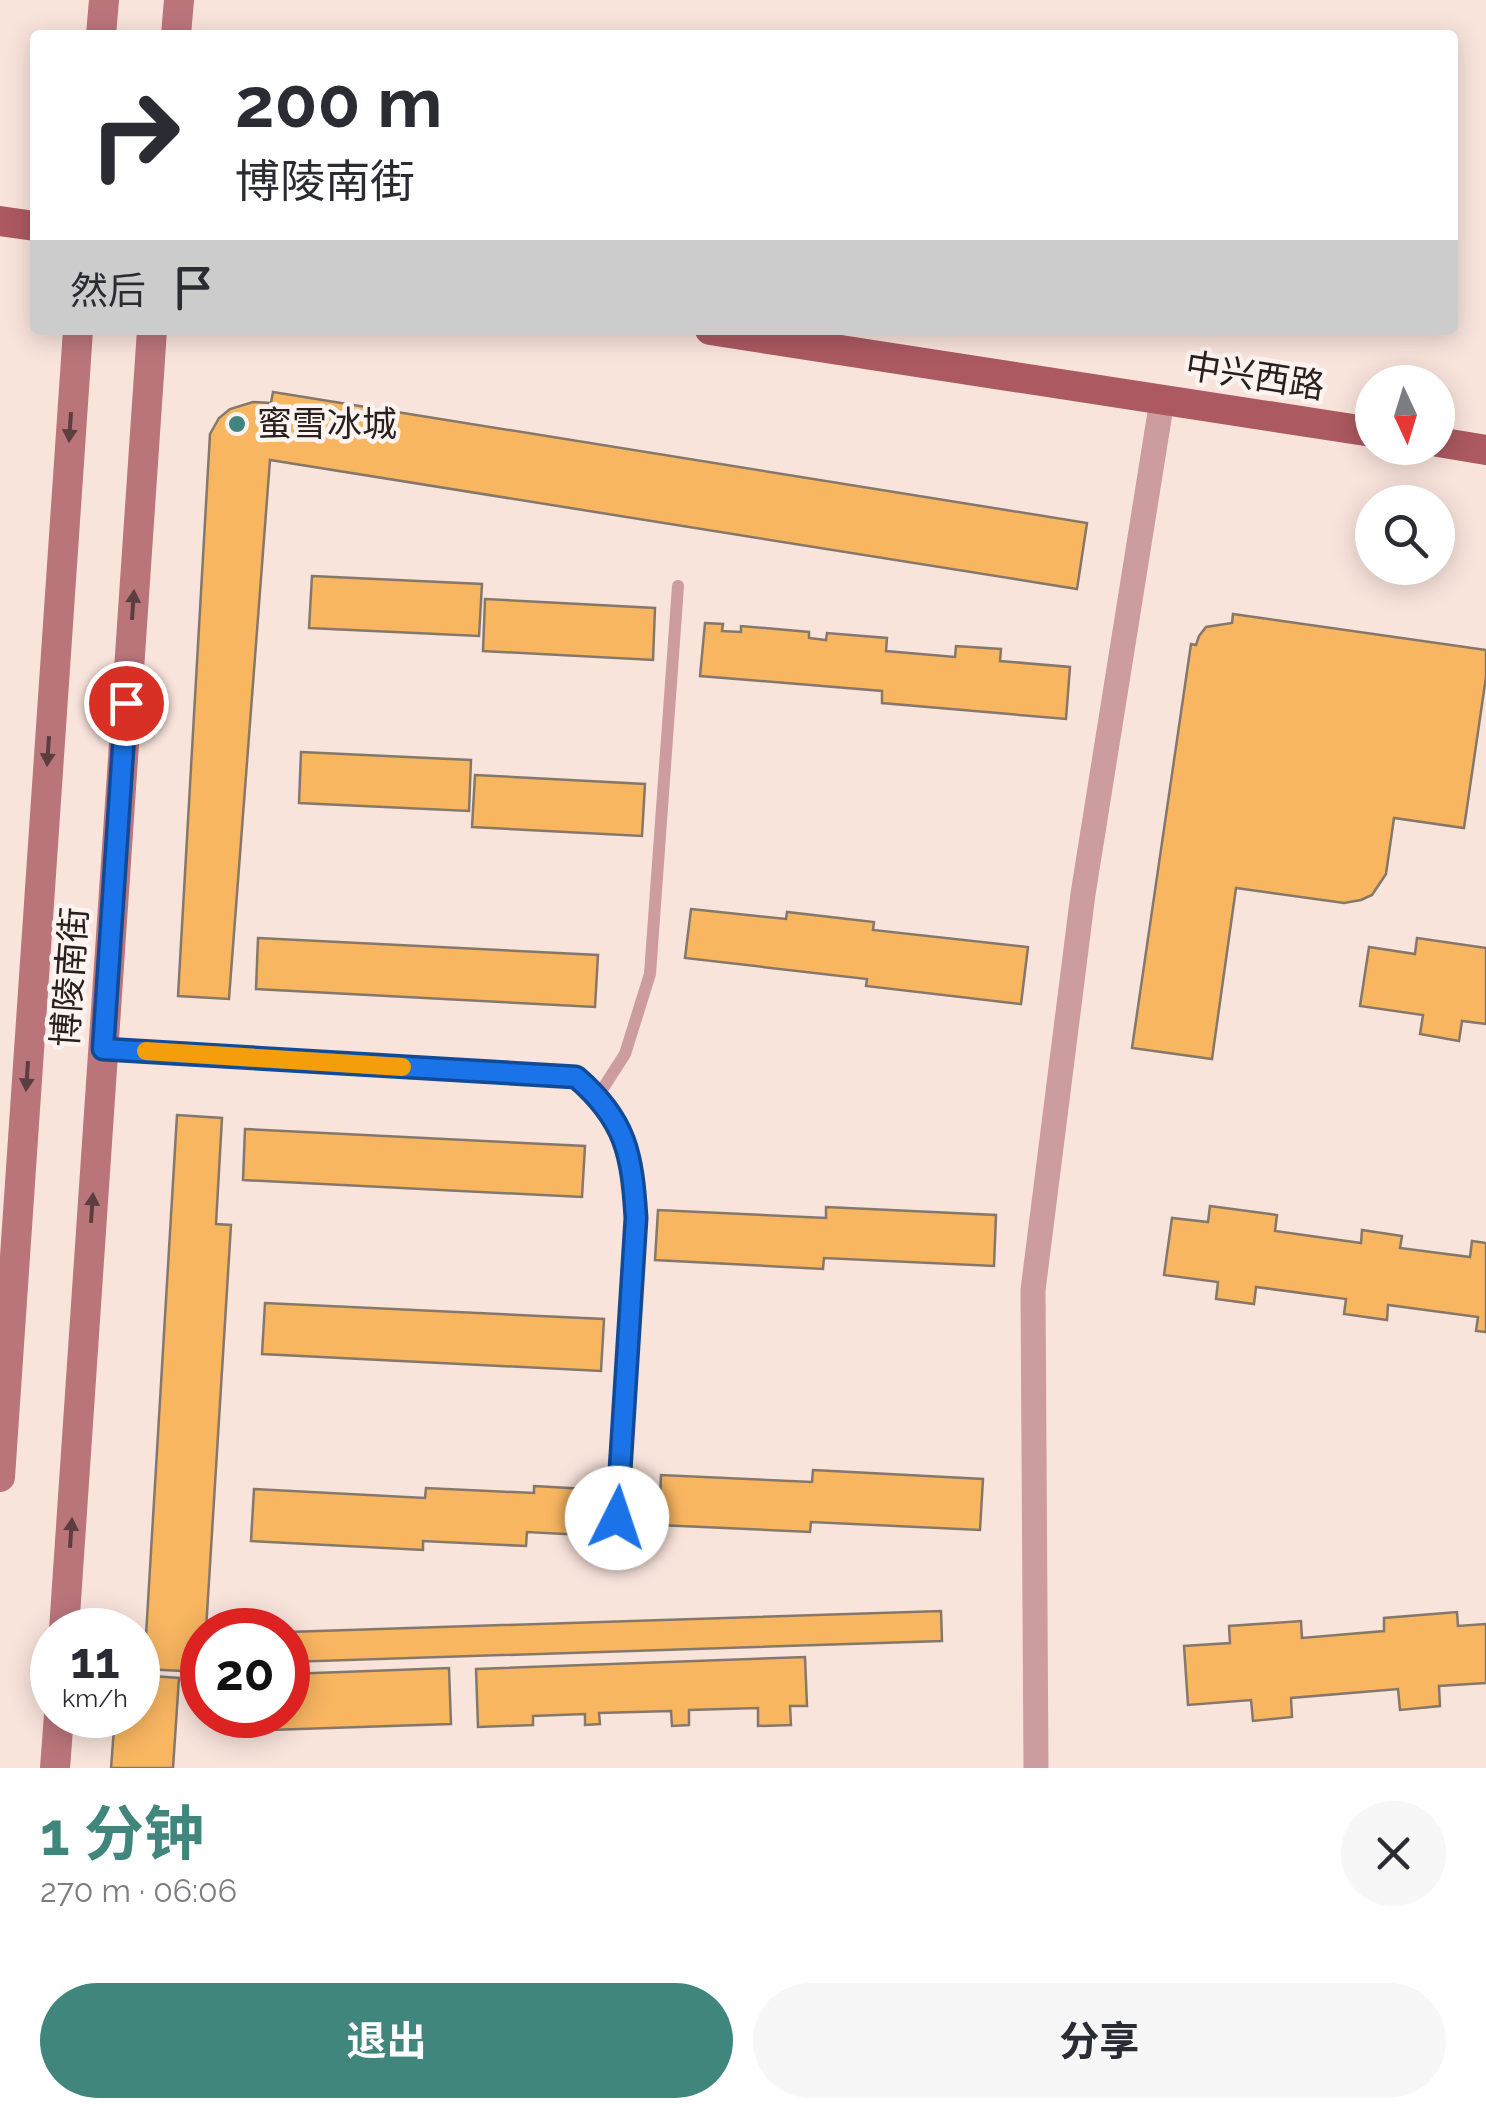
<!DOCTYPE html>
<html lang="zh">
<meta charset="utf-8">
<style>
:root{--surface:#fff;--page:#f7f7f7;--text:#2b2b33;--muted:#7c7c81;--accent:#41867d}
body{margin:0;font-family:Raleway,"Noto Sans SC",sans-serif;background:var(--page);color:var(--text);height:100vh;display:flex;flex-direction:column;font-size:38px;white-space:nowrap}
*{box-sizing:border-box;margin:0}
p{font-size:32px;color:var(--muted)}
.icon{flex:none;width:55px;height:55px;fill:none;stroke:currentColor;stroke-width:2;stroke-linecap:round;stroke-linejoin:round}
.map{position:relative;height:1768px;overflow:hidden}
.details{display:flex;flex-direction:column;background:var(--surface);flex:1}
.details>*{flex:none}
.banner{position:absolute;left:30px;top:30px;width:1428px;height:305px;border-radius:10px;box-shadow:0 5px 25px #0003;background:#fff;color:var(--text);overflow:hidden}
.needle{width:65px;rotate:176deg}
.buttons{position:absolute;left:1355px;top:365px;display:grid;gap:20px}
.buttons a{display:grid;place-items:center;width:100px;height:100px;border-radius:50%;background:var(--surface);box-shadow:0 5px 25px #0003;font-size:50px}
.speed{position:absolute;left:30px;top:1608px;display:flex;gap:20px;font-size:50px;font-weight:700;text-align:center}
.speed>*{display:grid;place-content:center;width:130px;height:130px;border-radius:50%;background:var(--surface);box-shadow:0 5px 25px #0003;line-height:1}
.speed small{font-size:25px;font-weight:400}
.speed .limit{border:15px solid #d22;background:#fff;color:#111}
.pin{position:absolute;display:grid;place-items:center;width:85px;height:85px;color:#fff;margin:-42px;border:5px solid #fff;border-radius:50%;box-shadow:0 2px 10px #0007}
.me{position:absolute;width:110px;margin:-55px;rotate:4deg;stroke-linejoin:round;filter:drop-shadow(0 0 8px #0008)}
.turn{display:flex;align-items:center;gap:35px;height:210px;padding:0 40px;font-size:45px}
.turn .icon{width:130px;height:130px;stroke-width:2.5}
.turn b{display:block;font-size:70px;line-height:85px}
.then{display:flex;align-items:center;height:95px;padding:0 40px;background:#0003;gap:20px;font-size:38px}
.round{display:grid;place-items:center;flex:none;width:105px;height:105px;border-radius:52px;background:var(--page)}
.headline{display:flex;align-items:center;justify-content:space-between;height:170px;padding:0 40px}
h1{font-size:60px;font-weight:700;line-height:75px;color:var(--accent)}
.button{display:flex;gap:20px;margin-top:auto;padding:20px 40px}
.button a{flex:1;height:115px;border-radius:60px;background:var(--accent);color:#fff;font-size:40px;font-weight:700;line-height:115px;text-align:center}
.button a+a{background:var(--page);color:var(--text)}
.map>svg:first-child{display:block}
.building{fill:#f9b661;stroke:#85786a;stroke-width:2.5}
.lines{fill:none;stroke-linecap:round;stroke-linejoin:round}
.service{stroke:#cc9c9f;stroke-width:12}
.minor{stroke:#cc9c9f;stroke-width:25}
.secondary{stroke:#ba757b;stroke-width:30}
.primary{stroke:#ac5961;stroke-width:30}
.oneway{fill:#5b3e3e}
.route-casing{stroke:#114b97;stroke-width:25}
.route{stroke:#1a73e8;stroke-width:18}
.slow{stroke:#f59e0b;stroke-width:18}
.poi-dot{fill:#41867d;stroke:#fdf4f1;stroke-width:4}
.labels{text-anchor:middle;stroke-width:9;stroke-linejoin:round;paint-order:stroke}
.street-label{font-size:35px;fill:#28201d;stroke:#fdf4f1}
.poi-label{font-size:35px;fill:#28201d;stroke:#fdf4f1;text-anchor:start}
</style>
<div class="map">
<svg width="1486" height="1768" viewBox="0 0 1486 1768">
<rect width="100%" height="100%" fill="#f9e4dc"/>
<g class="building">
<path d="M273 392 1087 523 1077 589 270 460 229 999 178 996 210 434 219 418 230 409 253 402 271 403Z"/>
<path d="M312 576 482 584 479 636 309 628Z"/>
<path d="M485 599 655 608 653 660 483 651Z"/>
<path d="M1233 614 1486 650V677L1464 828 1394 818 1386 874 1372 895 1361 900 1344 903 1236 888 1212 1059 1132 1048 1191 644 1196 645 1199 636 1206 627 1232 623Z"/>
<path d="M705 623 723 624 722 631 741 632V626L809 632V638L826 640 827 633 887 638 886 651 955 657 956 646 1001 649 1000 661 1070 667 1066 719 882 703V691L700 676Z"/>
<path d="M301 752 471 760 469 811 299 803Z"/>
<path d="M475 775 645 784 642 836 472 827Z"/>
<path d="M691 909 786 919 787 912 874 922 873 930 1028 947 1021 1004 866 986 867 979 685 958Z"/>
<path d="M258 938 598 955 595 1007 256 989Z"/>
<path d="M1417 938 1486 948V1024L1462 1021 1459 1041 1420 1034 1423 1015 1360 1006 1369 947 1415 954Z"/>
<path d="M177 1115 222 1118 216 1224 231 1225 206 1630H202V1672L144 1669Z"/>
<path d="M245 1129 585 1146 582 1197 243 1180Z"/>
<path d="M1210 1206 1277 1215 1275 1231 1361 1243 1362 1230 1402 1236 1400 1248 1470 1257 1472 1241 1486 1243V1332L1476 1331 1478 1317 1388 1305 1387 1320 1344 1314 1346 1299 1256 1287 1254 1304 1216 1299 1218 1282 1164 1275 1172 1218 1208 1222Z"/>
<path d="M826 1207 996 1215 994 1266 824 1258 823 1269 655 1260 658 1210 826 1218Z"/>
<path d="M265 1303 604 1319 601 1371 262 1354Z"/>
<path d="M813 1470 983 1479 980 1530 811 1522 810 1532 659 1525 661 1475 812 1482Z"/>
<path d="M534 1486 604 1490 602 1536 527 1532 526 1546 423 1541V1550L251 1541 254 1489 425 1498 426 1488 534 1493Z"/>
<path d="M941 1611 942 1641 288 1662V1632Z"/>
<path d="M1457 1612 1458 1626 1486 1624V1683L1439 1686 1440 1706 1400 1710 1398 1689 1291 1698 1292 1717 1253 1721 1251 1700 1188 1705 1184 1646 1230 1643 1229 1626 1301 1621 1302 1638 1384 1631V1618Z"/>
<path d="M805 1657 807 1706H790L791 1725 758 1726V1708L689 1710V1725L672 1726 671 1711 599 1713 600 1724 585 1725V1714L533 1716V1725L478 1727 476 1669Z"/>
<path d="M449 1668 451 1724 237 1731V1715H288V1674Z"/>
<path d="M138 1675 179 1678 173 1768H111L115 1715H138Z"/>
</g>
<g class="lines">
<g class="service">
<path d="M103 1049 576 1077C625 1119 632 1156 636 1218L615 1556"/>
<path d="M598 1096 625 1054 650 974 678 586"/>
</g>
<path class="minor" d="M1036 1768 1033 1290 1083 894 1162 400"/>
<g class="secondary">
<path d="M101 35 104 0"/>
<path d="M176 35 179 0"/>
<path d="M0 1477 78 330"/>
<path d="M64 1630 152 330"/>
<path d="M55 1768 59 1715"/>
</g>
<g class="primary">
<path d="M0 221 35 226"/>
<path d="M710 330 1372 432"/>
<path d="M1438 442 1486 450"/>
</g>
</g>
<defs><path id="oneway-solid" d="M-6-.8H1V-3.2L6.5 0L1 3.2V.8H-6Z" transform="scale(2.5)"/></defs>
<g class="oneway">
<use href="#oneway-solid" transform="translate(70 427) rotate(94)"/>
<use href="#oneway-solid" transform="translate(133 605) rotate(-86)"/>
<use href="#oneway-solid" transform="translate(48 751) rotate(94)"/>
<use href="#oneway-solid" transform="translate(27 1076) rotate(94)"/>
<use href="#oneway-solid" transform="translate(92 1208) rotate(-86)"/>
<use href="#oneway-solid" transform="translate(71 1533) rotate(-86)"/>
</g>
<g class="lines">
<g class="route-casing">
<path id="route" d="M126 703 103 1049 576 1077C626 1120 632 1154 636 1218L617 1518"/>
</g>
<use href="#route" class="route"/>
<path class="slow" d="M146 1051 402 1067"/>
</g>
<circle class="poi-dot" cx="237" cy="424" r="10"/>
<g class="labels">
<g class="street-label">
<text transform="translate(1255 376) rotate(9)" y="12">中兴西路</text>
<text transform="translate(70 977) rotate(-86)" y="12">博陵南街</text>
</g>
<g class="poi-label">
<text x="257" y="436">蜜雪冰城</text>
</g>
</g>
</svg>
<div class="buttons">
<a><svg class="needle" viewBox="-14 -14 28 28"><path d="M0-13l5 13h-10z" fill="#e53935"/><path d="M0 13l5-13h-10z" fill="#7c7c81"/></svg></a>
<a><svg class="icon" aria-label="search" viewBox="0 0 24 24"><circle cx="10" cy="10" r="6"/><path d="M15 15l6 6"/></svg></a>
</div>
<div class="speed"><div>11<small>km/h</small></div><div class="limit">20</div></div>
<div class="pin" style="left:126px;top:703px;background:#d93025"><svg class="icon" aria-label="arrive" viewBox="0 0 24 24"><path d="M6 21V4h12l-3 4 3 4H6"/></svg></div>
<svg class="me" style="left:617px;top:1518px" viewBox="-20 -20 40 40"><circle r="19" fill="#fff"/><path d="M0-13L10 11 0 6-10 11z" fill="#1a73e8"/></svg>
<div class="banner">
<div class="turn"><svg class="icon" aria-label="right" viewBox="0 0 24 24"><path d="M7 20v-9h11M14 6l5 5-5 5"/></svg><div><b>200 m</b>博陵南街</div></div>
<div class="then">然后<svg class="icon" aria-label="arrive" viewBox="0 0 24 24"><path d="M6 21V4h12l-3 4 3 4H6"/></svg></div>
</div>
</div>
<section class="details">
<div class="headline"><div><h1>1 分钟</h1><p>270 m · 06:06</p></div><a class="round"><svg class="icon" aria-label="close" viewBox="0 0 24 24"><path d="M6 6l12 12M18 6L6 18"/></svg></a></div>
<div class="button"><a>退出</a><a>分享</a></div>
</section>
